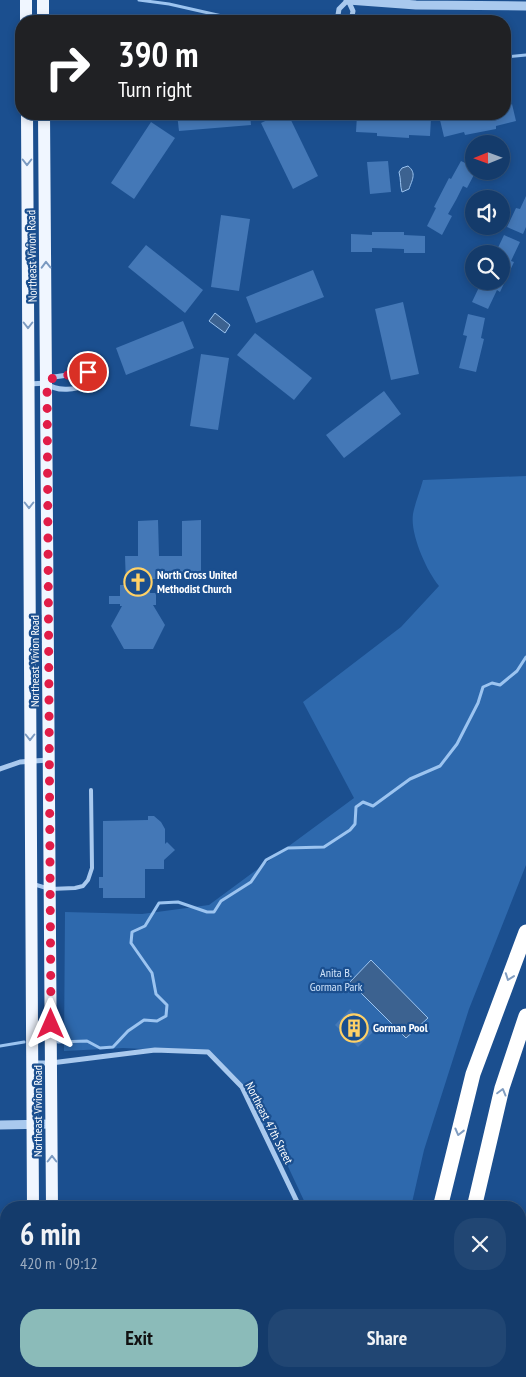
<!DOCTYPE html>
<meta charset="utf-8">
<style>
:root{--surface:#143b6b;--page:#214673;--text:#f1f3f6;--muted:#9dadc1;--line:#33557e;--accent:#8bbbb9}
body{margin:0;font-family:"PT Sans Narrow",sans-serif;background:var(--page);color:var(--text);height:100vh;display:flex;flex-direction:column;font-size:19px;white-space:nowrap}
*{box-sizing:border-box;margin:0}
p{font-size:16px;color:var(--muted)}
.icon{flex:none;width:28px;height:28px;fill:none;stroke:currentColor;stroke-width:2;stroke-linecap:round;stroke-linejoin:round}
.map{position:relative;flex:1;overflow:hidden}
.drawer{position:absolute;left:0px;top:1201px;width:526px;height:176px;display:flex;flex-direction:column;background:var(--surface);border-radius:20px 20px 0 0;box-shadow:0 2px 8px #0003,0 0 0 1px var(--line)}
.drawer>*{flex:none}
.banner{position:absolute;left:15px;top:15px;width:496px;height:105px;border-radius:20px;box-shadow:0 2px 8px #0003,0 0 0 1px var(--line);background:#202124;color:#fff;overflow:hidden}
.needle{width:32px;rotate:269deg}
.buttons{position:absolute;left:465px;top:135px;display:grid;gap:10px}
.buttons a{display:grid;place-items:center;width:45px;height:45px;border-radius:50%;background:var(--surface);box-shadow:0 2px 8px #0003,0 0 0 1px var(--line);font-size:25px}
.pin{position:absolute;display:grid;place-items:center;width:42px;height:42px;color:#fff;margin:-21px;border:2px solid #fff;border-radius:50%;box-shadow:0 1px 5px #0007}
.me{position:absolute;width:55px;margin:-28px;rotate:0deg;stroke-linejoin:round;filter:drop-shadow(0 0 4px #0008)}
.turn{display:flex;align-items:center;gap:18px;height:105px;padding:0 20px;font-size:22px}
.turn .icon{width:65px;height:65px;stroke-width:2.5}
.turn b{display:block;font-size:35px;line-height:42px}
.round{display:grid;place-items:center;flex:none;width:52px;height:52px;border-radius:20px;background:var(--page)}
.headline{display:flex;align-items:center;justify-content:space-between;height:85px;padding:0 20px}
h1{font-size:30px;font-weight:800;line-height:38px}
.cta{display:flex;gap:10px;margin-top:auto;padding:10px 20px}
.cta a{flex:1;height:58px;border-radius:20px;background:var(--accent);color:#111;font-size:20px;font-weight:800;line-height:58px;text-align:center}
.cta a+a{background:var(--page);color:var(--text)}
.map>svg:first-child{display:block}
.green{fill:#2e69ad}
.water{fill:#3c6290;stroke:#9cc4f0}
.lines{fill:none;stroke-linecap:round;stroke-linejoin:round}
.stream{stroke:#9cc4f0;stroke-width:3}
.building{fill:#4478b7}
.service{stroke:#a9c9ee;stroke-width:4}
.minor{stroke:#a9c9ee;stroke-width:5}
.tertiary{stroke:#a9c9ee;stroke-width:9}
.primary{stroke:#f0f6ff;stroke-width:12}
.motorway{stroke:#fff;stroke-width:15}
.oneway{stroke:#7b9ac1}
.oneway2{stroke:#829ec1}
.route{stroke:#e11d48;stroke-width:9;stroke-dasharray:0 16.2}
.labels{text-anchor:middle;stroke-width:4.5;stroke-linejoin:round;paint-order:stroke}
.street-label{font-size:12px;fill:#fff;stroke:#1b4f8f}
.poi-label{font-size:12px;font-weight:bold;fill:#fff;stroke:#1b4f8f;text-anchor:start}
.park-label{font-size:12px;fill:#cfe3fa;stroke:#1b4f8f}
</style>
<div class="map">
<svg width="526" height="1377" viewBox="0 0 526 1377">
<rect width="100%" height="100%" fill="#1b4f8f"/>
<path class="green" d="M526 476V865L469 1009 424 1150 411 1207H307L269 1126H261L242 1087 208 1052 123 1048 64 1051 65 912 142 914 209 905 354 798 303 702 401 627 439 586C426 570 410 534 413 514 415 503 420 491 423 480Z"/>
<g class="water">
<path d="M408 166C417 173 412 180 409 189L402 192C400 186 401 179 399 172L402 168Z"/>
<path d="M215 313 230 325 225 333 209 321Z"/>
<path d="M371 960 428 1018 406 1038 350 982Z"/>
</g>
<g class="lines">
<g class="stream">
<path d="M139 0 169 4 244 21"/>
<path d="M505 57 526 55"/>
<path d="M58 1042 87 1041 100 1048 113 1047 128 1031 144 1020 157 1021 166 1016 167 1005 156 994 152 973 131 943 132 932 145 926 159 903 178 902 207 912H214L221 901 251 882 266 860 288 848 324 847 350 830 355 824 356 807 363 802 373 806 410 779 440 766 457 744 478 703 483 687 492 683 500 685 517 671 526 657"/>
<path d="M0 1046 24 1042"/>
</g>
</g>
<g class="building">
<path d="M512 104 516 121 496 126V129L465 135 464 132 444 137 440 120 460 115 461 119 487 114H505V106Z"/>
<path d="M177 114H250L251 125 179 131Z"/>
<path d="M280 114H288L318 176 293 189 261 123Z"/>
<path d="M357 115 378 116V120L410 121V117L431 118 430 136 409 135V138L377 136V133L356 132Z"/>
<path d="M151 122 175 138 134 199 111 183Z"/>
<path d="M388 161 391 192 370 194 367 162Z"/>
<path d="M461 161 474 167V171H476L467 188 463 186 456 200 448 214 452 216 442 235 427 226 436 208 434 207 449 178 451 179Z"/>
<path d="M526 196V227L523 234 507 227 516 208 520 209Z"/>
<path d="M221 215 250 219 239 291 211 287Z"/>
<path d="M372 232H404V235L425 236V253H404V249L372 248V252H351V234L372 235Z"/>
<path d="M504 235 520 242 511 261 514 262 500 292 497 290 488 309 472 302 481 283 485 285 486 281H501V254H495Z"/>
<path d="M146 245 203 290 185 313 128 267Z"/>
<path d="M313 270 324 297 256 323 246 297Z"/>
<path d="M403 302 419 374 391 380 375 309Z"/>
<path d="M468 314 485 318 481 338 484 339 476 372 459 368 467 336 463 335Z"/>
<path d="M183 321 194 348 126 375 116 348Z"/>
<path d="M255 333 312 378 294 400 237 355Z"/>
<path d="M201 354 229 358 218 430 190 426Z"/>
<path d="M384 391 401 414 344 458 326 435Z"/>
<path d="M158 520 159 556H182V521L201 520V575H183L182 572H166V579H150V593H156V605H153L165 625 153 649H124L111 626 122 606H120V604H109V596H120V585H126L125 556H138V521Z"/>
<path d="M148 816H154L161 822 165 829V844L167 842 175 850 164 860V869H145V898H103V888H99V877H103V821L148 820Z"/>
<path d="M350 1009 373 1032 358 1047 335 1025Z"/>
<path d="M520 1307 526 1309V1339L520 1337Z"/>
<path d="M507 1371H521L520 1377H506Z"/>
</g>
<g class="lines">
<path class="service" d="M33 884 50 889 75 888 83 886 88 880 92 868 91 790"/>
<g class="minor">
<path d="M337 21 339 9 348 0 353 11 351 21"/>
<path d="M48 382 54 377 88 372 103 375"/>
<path d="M29 384 47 383C56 393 77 389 89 385 94 383 99 378 103 375"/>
<path d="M0 769 20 762 48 760"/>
<path d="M32 1063H51L155 1050 208 1052 242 1087 300 1208"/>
<path d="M365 1371 366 1377"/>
</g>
<g class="tertiary">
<path d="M348 0 416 5 526 6"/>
<path d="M0 1125 51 1124"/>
</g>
<g class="primary">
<path d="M26 0V21"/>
<path d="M43 0V21"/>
<path d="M27 114 33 1208"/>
<path d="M44 114 52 1208"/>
<path d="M34 1371V1377"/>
<path d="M53 1371V1377"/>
</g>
<g class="motorway">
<path d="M440 1208 473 1074 526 932"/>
<path d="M474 1208 502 1088 526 1016"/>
<path d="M413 1377 414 1371"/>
<path d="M444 1377 445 1371"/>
</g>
</g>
<defs><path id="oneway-chevron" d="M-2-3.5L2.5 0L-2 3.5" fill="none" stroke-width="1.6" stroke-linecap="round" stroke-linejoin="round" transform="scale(1.25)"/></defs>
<g class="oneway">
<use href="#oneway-chevron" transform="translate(27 162) rotate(90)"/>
<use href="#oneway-chevron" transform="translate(46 265) rotate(-91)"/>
<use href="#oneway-chevron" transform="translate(28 325) rotate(90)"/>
<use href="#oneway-chevron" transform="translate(29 505) rotate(90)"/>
<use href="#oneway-chevron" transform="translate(30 737) rotate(90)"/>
<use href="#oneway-chevron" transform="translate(52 1159) rotate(-90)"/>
</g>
<g class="oneway2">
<use href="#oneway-chevron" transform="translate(509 977) rotate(110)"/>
<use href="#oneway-chevron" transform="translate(502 1092) rotate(-75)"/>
<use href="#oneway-chevron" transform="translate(459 1132) rotate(104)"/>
</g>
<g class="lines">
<path class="route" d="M51 1024 47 383 54 377 88 372"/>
</g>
<defs>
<g id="church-ring" transform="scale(1.4375)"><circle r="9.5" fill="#1b4f8f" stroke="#ffd166" stroke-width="1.5"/><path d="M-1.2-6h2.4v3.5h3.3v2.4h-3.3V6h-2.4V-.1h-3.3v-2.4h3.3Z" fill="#ffd166"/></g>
<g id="building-ring" transform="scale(1.4375)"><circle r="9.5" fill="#1b4f8f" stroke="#ffd166" stroke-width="1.5"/><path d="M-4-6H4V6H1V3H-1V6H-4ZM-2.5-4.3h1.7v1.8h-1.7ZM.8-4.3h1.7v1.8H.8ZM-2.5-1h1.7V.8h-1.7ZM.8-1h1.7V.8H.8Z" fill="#ffd166"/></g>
</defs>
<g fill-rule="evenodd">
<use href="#church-ring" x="138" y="582"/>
<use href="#building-ring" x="354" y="1028"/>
</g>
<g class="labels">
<g class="street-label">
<text transform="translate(32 256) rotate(-91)" y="4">Northeast Vivion Road</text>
<text transform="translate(35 661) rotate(-90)" y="4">Northeast Vivion Road</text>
<text transform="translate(38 1111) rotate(-90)" y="4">Northeast Vivion Road</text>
<text transform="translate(269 1123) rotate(63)" y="4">Northeast 47th Street</text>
</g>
<g class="poi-label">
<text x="157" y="579">North Cross United<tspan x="157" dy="14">Methodist Church</tspan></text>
<text x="373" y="1032">Gorman Pool</text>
</g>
<g class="park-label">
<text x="336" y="977">Anita B.<tspan x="336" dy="14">Gorman Park</tspan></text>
</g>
</g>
</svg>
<div class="buttons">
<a><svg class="needle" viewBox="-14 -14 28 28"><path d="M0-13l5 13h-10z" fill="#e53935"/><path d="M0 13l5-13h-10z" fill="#9dadc1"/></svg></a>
<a><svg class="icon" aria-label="sound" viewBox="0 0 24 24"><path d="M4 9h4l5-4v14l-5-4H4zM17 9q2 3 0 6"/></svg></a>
<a><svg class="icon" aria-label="search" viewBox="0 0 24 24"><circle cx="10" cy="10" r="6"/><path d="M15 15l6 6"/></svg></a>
</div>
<div class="pin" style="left:88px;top:372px;background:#d93025"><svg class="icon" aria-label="arrive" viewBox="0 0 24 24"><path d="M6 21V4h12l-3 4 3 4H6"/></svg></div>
<svg class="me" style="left:51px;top:1024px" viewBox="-20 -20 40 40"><path d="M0-17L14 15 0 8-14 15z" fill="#e11d48" stroke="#fff" stroke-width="4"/></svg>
<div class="banner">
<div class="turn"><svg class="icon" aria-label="right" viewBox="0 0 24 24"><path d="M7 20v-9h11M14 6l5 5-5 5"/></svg><div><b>390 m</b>Turn right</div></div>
</div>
<section class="drawer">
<div class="headline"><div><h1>6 min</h1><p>420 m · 09:12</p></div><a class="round"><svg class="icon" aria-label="close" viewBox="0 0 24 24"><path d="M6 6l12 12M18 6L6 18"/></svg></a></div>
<div class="cta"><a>Exit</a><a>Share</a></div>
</section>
</div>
